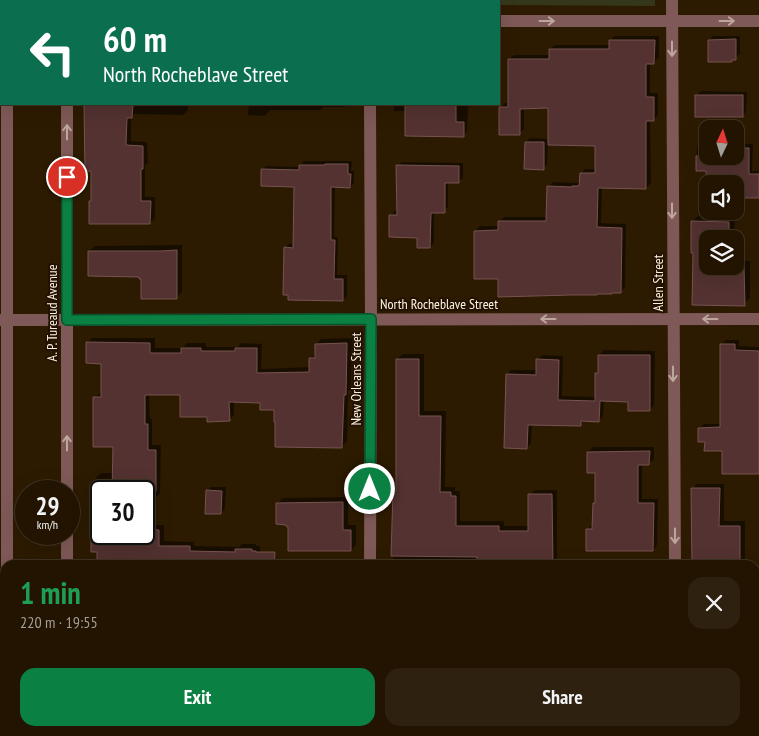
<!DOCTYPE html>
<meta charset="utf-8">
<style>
:root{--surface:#221401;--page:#2e2110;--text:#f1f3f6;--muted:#a29e99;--line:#3f3323;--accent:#0b8043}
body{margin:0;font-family:"PT Sans Narrow",sans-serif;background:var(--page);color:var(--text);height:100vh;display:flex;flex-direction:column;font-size:19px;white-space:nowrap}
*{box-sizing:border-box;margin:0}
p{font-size:16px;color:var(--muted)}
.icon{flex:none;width:28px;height:28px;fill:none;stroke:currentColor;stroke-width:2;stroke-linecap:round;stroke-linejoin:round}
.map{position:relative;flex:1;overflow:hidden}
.panel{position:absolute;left:0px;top:560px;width:760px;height:176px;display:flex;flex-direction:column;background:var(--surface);border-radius:15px 15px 0 0;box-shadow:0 5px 20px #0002,0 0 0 1px var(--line)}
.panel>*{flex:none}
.guide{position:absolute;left:0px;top:0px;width:500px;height:105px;box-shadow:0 5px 20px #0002,0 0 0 1px var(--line);background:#0b6e4f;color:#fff;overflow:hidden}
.needle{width:32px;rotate:4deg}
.controls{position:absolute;left:699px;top:120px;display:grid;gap:10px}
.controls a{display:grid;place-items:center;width:45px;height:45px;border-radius:10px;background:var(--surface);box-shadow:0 5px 20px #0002,0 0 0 1px var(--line);font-size:25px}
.speed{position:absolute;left:15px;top:480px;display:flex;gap:10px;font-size:25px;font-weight:700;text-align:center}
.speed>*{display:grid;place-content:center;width:65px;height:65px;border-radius:50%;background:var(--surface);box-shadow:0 5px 20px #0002,0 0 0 1px var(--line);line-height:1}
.speed small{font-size:12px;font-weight:400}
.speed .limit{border:2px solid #111;border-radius:8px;background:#fff;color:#111}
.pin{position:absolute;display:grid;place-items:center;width:42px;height:42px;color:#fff;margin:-21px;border:2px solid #fff;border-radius:50%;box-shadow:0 1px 5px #0007}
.me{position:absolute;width:55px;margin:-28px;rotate:0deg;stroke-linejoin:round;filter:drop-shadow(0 0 4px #0008)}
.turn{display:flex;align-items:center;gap:18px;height:105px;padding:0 20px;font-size:22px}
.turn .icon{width:65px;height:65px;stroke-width:2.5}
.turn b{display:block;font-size:35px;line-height:42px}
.round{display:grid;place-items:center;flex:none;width:52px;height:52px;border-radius:15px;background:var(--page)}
.summary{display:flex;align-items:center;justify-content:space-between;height:85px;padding:0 20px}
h1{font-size:30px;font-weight:700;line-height:38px;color:#1e9e55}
.cta{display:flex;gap:10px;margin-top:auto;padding:10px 20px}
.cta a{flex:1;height:58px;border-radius:15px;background:var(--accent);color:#fff;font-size:20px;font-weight:700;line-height:58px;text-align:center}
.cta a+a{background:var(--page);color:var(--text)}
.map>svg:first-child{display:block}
.green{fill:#35371b}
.shadow{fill:#0007}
.building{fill:#533231;stroke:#775351}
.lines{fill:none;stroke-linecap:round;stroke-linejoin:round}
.minor{stroke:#7e5957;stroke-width:12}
.oneway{stroke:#bea69c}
.route-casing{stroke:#07532c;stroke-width:12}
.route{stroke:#0b8043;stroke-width:9}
.labels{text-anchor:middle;stroke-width:4;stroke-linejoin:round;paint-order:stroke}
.street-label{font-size:14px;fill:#fef2e2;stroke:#231200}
</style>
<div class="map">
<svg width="759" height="736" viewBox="0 0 759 736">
<rect width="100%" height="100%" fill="#2d1b01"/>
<path class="green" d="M383 0H655V6L499 5V1H383Z"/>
<g class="shadow">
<path d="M615 36H659V58L654 62H650V93H658V115L654 120H650L651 183 646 188 602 187 601 223 626 224 625 287 621 291 499 278 475 231 480 226H499V222L504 217H548L549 186 553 182 577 183 581 181V174L585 169H596V144H548L547 164 543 168 526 142 530 138 549 139V107L524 108V129L519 134 500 108 505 103H509V59L514 55H550V49L555 45H610V40Z"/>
<path d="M713 36H740V54L731 61 709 40Z"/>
<path d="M701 91 747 92 746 112 742 116 697 95Z"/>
<path d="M85 104H188V110L183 115 134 114 131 117V141L147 142 148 163 145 165V197H155V218L150 223 90 201 92 199V170L85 142Z"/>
<path d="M249 104H348L344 107H323L321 110H270L265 116 248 115Z"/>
<path d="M394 104H468L467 131 464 135 407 111H394Z"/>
<path d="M701 144H708V156H735V144H753L752 171H759V197L745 193H735V184L708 169H697V148Z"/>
<path d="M304 161H352L351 171H354V183L350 187 335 186 334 237H338L337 275H347V296L343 300 285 248 289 244H294L295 186 262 170 266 166 300 167V165Z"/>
<path d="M402 162 463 163V178L458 182H448V207L444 211H434V243L430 247 391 215 395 211H398V166Z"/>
<path d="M698 216H735L734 239H708V266H735V253H737L736 261H750V298L744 304H693L694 252H692V222Z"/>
<path d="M182 245V292L176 298 143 278 89 251 95 246Z"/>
<path d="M92 338H155V348H182L187 343H206V347H238L241 343 262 344 261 369 310 367V359L316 353V344L321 339 352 338 351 388 348 391 347 441 342 446 261 401H234V415L229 420 208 415 182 394H149L150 419H152V445H161L160 493 155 499H144V491H101V534H144V525H164V541L194 542V546L239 547 242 544H256V546H260V565H98V551H92L93 521 89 518V509L96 501V478L101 473H114V445L95 398 100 393H102V362L87 343Z"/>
<path d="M726 340H739V346L759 347V473L724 450 706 441 699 429 704 424H721V345Z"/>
<path d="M604 350 655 351 654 405 650 410 630 400H604L603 416 599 420H585L581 424H532L531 443 527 448 507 375 511 370H537V360L542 355 563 356 562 396 596 397V373L599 370V355Z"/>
<path d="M403 354H424V411H446L445 487H455V491H460V521H504V526H529L530 495 535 490H557V565H393L394 492 397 489V359Z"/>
<path d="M593 447H654V459L649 464H642V499H658L657 545 653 550 587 530 592 525H594V503L596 501V471L588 452Z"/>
<path d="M697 484H724V521H745V565H693L692 489Z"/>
<path d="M211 487H226L225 509 221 513 207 491Z"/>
<path d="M348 497V525H356V545L351 550 277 504 283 498Z"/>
<path d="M755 640H759V736H697V731H755Z"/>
<rect x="93" y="731" width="68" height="5"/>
<path d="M282 731H324V736H280Z"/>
<rect x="389" y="731" width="63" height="5"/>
<path d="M537 731H590V736H538Z"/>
</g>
<g class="building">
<path d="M736 39V60H732V62H708V40Z"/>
<path d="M609 40H655L654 64H646V97H654V121H646V189L598 188 597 227 622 228 621 293H612V294H597V295H571L498 297V279H474V231L498 230V221H546L547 186 572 187V186H579L580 173H595V146L548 145V108L520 109V135H499V107H508V59H549V49H609Z"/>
<rect x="695" y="95" width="48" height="22"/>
<path d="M84 104H133L132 118H127L126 145 143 146V169H141V201H151L150 224H89V201H91V171H85Z"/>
<path d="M405 104H456V122H464V137L405 136Z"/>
<path d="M525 142H544V170L524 169Z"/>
<path d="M735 148H749V174H759V198H744V195H735V184H707L706 171H696V156H735Z"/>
<path d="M325 164H348V174H351L350 188 331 187V240H335L334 279H343V301L288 300V295H283L284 247 293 248 294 187 261 186V169L299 170V165H325Z"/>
<path d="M396 165 459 166V183H445V213H431L430 248H417V238L389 237V215H397Z"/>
<path d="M691 221 729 222V239H708V266H744L745 306 692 305 693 253H691Z"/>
<path d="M177 250V299H141V279H139V277L88 276V251H161Z"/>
<path d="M86 342 150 343V353H181V348H201V351H235V348H257V373L309 372V358H315V344L347 343 346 395H344L342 448 275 447V422H274V410H260V403L229 402 230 421 207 422V417H180V395H145V424H148V450H156V491H112L113 447H93V397H101V364L86 363Z"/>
<path d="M720 344H735V350L759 351V474H722V451H704L705 442H698V428L720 427Z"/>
<path d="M598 355H650V411H628V402L600 401 599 422 581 421V426L528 425 527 449 504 448 506 374 536 375V359L559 360 558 400 595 401V373H598Z"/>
<path d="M396 359H419V416H441L440 492H451V496H456V526H499V531H528V494H552L553 565H477V557L391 556 393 491H396Z"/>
<path d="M650 451 649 465H638V503H654L653 551H586V529H592L593 503H595V473H587V452Z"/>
<path d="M691 488H720L719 526H740V565H692Z"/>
<path d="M206 490 222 491 221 514H205Z"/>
<path d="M343 502V530H351V551H288V527H287L286 525 276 524V503Z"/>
<path d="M144 529 159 530V546H190V551L235 552V549H252V551H256V552H275L274 565H97V552H91V534H144Z"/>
</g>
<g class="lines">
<g class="minor">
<path d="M7 0V1"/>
<path d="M67 0V1"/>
<path d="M672 0 675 565"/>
<path d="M370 1V0"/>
<path d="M0 20H1"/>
<path d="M499 21H759"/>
<path d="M7 104V565"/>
<path d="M67 104V491"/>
<path d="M0 320 759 319"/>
<path d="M67 565V534"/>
<path d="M370 565 371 319 370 104"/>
<path d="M0 622H5"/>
<path d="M755 623H759"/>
<path d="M7 731V736"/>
<path d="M67 731V736"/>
<path d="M370 731V736"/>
<path d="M675 736V731"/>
</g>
</g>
<defs><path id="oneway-shaft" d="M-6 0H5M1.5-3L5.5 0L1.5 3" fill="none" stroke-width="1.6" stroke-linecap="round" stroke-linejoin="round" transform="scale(1.25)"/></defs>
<g class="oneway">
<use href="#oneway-shaft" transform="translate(547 21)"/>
<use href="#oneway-shaft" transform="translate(727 21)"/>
<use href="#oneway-shaft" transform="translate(672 49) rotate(90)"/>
<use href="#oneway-shaft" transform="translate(67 132) rotate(-90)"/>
<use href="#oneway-shaft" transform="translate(672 211) rotate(90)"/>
<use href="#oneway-shaft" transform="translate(548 319) rotate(180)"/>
<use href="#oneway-shaft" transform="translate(710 319) rotate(-180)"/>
<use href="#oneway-shaft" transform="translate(673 374) rotate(90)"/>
<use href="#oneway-shaft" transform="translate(67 443) rotate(-90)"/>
<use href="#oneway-shaft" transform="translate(675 536) rotate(90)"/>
</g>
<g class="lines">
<g class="route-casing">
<path id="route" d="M67 177V320L371 319 370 489"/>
</g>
<use href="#route" class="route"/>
</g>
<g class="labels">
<g class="street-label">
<text transform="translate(658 283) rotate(-90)" y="5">Allen Street</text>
<text x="439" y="309">North Rocheblave Street</text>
<text transform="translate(52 313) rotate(-90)" y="5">A. P. Tureaud Avenue</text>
<text transform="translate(356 379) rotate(-90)" y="5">New Orleans Street</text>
</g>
</g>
</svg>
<div class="controls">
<a><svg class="needle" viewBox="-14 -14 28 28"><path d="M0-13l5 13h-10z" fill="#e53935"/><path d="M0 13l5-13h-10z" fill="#a29e99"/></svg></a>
<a><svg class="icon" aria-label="sound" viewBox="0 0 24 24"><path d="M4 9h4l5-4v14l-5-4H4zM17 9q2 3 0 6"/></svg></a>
<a><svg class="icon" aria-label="layers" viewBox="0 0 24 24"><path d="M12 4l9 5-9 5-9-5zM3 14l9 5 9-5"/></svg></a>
</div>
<div class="speed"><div>29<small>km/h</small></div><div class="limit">30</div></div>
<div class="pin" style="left:67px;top:177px;background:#d93025"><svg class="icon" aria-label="arrive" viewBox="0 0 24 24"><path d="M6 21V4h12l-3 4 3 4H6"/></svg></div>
<svg class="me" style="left:370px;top:489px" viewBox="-20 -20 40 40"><circle r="17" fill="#0b8043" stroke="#fff" stroke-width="3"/><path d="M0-11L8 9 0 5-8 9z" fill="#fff"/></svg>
<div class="guide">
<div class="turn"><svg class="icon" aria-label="left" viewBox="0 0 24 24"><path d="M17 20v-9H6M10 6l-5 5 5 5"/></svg><div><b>60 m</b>North Rocheblave Street</div></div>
</div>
<section class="panel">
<div class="summary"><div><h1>1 min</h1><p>220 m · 19:55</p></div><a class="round"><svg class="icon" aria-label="close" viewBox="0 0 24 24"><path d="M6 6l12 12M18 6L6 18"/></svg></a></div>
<div class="cta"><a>Exit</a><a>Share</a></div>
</section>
</div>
